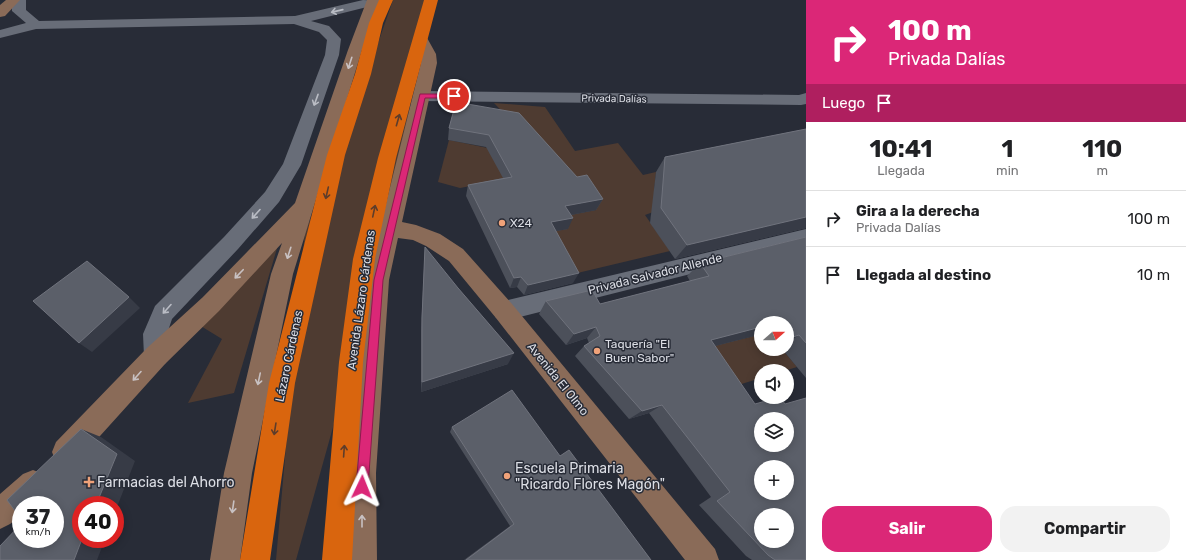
<!DOCTYPE html>
<html lang="es">
<meta charset="utf-8">
<style>
:root{--surface:#fff;--page:#f2f2f2;--text:#202124;--muted:#757577;--line:#e0e0e0;--accent:#db2777}
body{margin:0;font-family:Rubik,sans-serif;background:var(--page);color:var(--text);height:100vh;display:flex;flex-direction:column;font-size:15px;white-space:nowrap}
*{box-sizing:border-box;margin:0}
p{font-size:13px;color:var(--muted)}
.icon{flex:none;width:22px;height:22px;fill:none;stroke:currentColor;stroke-width:2;stroke-linecap:round;stroke-linejoin:round}
.map{position:relative;flex:1;overflow:hidden}
.sheet{display:flex;flex-direction:column;background:var(--surface);width:380px}
.sheet>*{flex:none}
.banner{background:#db2777;color:#fff;overflow:hidden}
.needle{width:26px;rotate:69deg}
.controls{position:absolute;left:754px;top:316px;display:grid;gap:8px}
.controls a{display:grid;place-items:center;width:40px;height:40px;border-radius:50%;background:var(--surface);box-shadow:0 2px 10px #0003;font-size:20px}
.speed{position:absolute;left:12px;top:496px;display:flex;gap:8px;font-size:20px;font-weight:700;text-align:center}
.speed>*{display:grid;place-content:center;width:52px;height:52px;border-radius:50%;background:var(--surface);box-shadow:0 2px 10px #0003;line-height:1}
.speed small{font-size:10px;font-weight:400}
.speed .limit{border:6px solid #d22;background:#fff;color:#111}
.pin{position:absolute;display:grid;place-items:center;width:34px;height:34px;color:#fff;margin:-17px;border:2px solid #fff;border-radius:50%;box-shadow:0 1px 4px #0007}
.me{position:absolute;width:44px;margin:-22px;rotate:2deg;stroke-linejoin:round;filter:drop-shadow(0 0 3px #0008)}
.turn{display:flex;align-items:center;gap:14px;height:84px;padding:0 16px;font-size:18px}
.turn .icon{width:52px;height:52px;stroke-width:2.5}
.turn b{display:block;font-size:28px;line-height:34px}
.then{display:flex;align-items:center;height:38px;padding:0 16px;background:#0003;gap:8px;font-size:15px}
.eta{display:flex;justify-content:space-evenly;align-items:center;height:68px;text-align:center}
.eta b{font-size:24px;font-weight:700;line-height:28px}
.cta{display:flex;gap:8px;margin-top:auto;padding:8px 16px}
.cta a{flex:1;height:46px;border-radius:16px;background:var(--accent);color:#fff;font-size:16px;font-weight:700;line-height:46px;text-align:center}
.cta a+a{background:var(--page);color:var(--text)}
ul{padding:0;list-style:none}
li{display:flex;align-items:center;gap:12px;height:56px;padding:0 16px;border-top:1px solid var(--line)}
li div{flex:1}
li b{display:block;font-size:15px}
li em{font-style:normal}
main{display:flex;flex:1;min-height:0}
.map>svg:first-child{display:block}
.green{fill:#4e3b31}
.lines{fill:none;stroke-linecap:round;stroke-linejoin:round}
.street{fill:#686d78;fill-rule:evenodd}
.secondary{fill:#8a6b58;fill-rule:evenodd}
.highway{fill:#d9650e;fill-rule:evenodd}
.wall{fill:#4c505a}
.shaded-wall{fill:#373b46}
.building{fill:#5b5f69;stroke:#70737d;fill-rule:evenodd}
.oneway{stroke:#b9bcc4}
.oneway2{stroke:#c8c1c2}
.oneway3{stroke:#5d3d2b}
.route{fill:#db2777;stroke:#8e194d}
.poi-dot{fill:#f0a279;stroke:#282c37;stroke-width:1.5}
.labels{text-anchor:middle;stroke-width:3;stroke-linejoin:round;paint-order:stroke}
.far-street-label{font-size:10px;fill:#dcdee5;stroke:#282c37}
.poi-label{font-size:12px;fill:#dcdee5;stroke:#282c37;text-anchor:start}
.street-label{font-size:12px;fill:#dcdee5;stroke:#282c37}
.near-poi-label{font-size:14px;fill:#dcdee5;stroke:#282c37;text-anchor:start}
</style>
<main>
<div class="map">
<svg width="806" height="560" viewBox="0 0 806 560">
<rect width="100%" height="100%" fill="#282c37"/>
<g class="green">
<path d="M393 0H434L412 92 391 219 296 560H276L305 231 342 147Z"/>
<path d="M494 103 545 107 575 151 618 143 643 175 656 172 654 191 656 211 645 215 670 251 569 275 546 233 560 217 596 210Z"/>
<path d="M449 140 507 152 518 177 460 188 438 182Z"/>
<path d="M278 245 234 393 188 403 222 339 191 320Z"/>
<path d="M694 289 738 340 754 336 761 345V349L766 351 782 349 797 367 784 371H761V378L722 390Z"/>
</g>
<g class="lines">
<g class="street">
<path d="M12 0H26V10L39 21 295 16 363 0 381 1 379 4 311 21 329 26 341 39 339 55 301 165 279 202 238 249 172 319 167 334 168 356 165 364 156 367 147 364 144 356 143 334 155 306 224 237 265 192 283 164 325 55 327 40 319 32 294 24 36 29 0 38V30L26 23 12 11Z"/>
<path d="M422 91 799 95 806 93V104L801 105 422 101 416 99 414 96 416 93Z"/>
<path d="M806 229V245L504 321 496 318 493 311 496 304 504 301Z"/>
</g>
<g class="secondary">
<path d="M6 0H20L5 16 0 17V5Z"/>
<path d="M367 0H381L362 50 293 274 252 473 240 560H210L224 473 271 274 282 243 219 311 165 364 100 436 76 462 66 466 56 462 52 452 56 442 147 348 203 297 295 203 348 50Z"/>
<path d="M421 35 426 36 436 54 437 63 402 222 416 225 440 234 463 249 512 304 715 549 719 560H685L496 318 449 261 426 246 413 240 398 238 389 280 376 473 377 560H347L348 473 367 280 421 63 422 54 414 39 416 36Z"/>
<path d="M33 470 43 474 47 484 43 494 31 505H21V515L10 524 0 529V494L23 474Z"/>
</g>
<g class="highway">
<path d="M379 0H393L383 23 371 74 345 155 295 383 270 560H240L269 383 327 155 355 74 369 23Z"/>
<path d="M424 0H438L396 158 375 259 363 362 352 560H322L339 362 353 259 378 158Z"/>
</g>
</g>
<g class="wall">
<path d="M456 102 577 177 603 199 596 210 571 215 568 229 556 231 573 283 524 295 517 287 510 288 466 196 468 185 503 178 486 147 448 140 449 128Z"/>
<path d="M806 129V228L675 259 650 223 656 172 665 157Z"/>
<path d="M806 237V378L782 349H787V323H761V345L754 336 715 346 806 560H752L746 556 699 505 711 497 649 413 629 419 575 356 584 346 589 343 587 338 566 345 539 314 546 301 600 304 690 281 687 276 700 263Z"/>
<path d="M425 247 508 364 421 392V330Z"/>
<path d="M452 427 560 456 651 560H464L510 526 450 432Z"/>
</g>
<g class="shaded-wall">
<path d="M603 199 596 210 560 217 565 206Z"/>
<path d="M806 217V228L675 259 687 245Z"/>
<path d="M573 218 568 229 546 233 551 222Z"/>
<path d="M579 273 573 283 524 295 528 285Z"/>
<path d="M521 277 517 287 510 288 514 278Z"/>
<path d="M129 297 140 308 92 352 79 343Z"/>
<path d="M596 327 587 338 566 345 574 334Z"/>
<path d="M761 327V331L754 336 696 351 711 340Z"/>
<path d="M799 335 787 343V339Z"/>
<path d="M514 353 508 364 421 392 422 382Z"/>
<path d="M662 405 649 413 629 419 642 411Z"/>
<path d="M81 429 101 437 135 461 115 512V505H96Z"/>
<path d="M82 539H105L97 560H74Z"/>
</g>
<g class="building">
<path d="M456 102 519 113 577 177 587 175 603 199 565 206 573 218 551 222 579 273 528 285 521 277 514 278 468 185 512 177 489 135 449 128Z"/>
<path d="M806 129V217L687 245 661 208 665 157Z"/>
<path d="M806 237V343L799 335 787 339V323H761V327L711 340 755 404 780 397 785 404 806 398V560H775L768 555 717 501 730 492 662 405 642 411 584 346 600 336 596 327 574 334 546 301 592 290 600 304 709 276 700 263ZM761 419H787V445H761ZM761 467H787V493H761ZM761 515H787V541H761Z"/>
<path d="M425 247 458 288 514 353 422 382V318Z"/>
<path d="M87 261 129 297 79 343 33 301Z"/>
<path d="M512 390 560 456 569 450 651 560H466L514 524 452 427Z"/>
<path d="M81 429 117 454 96 505H81V539H82L74 560H0V546L21 524V539H55V505H21V519L7 500Z"/>
</g>
<defs><path id="oneway-shaft" d="M-6 0H5M1.5-3L5.5 0L1.5 3" fill="none" stroke-width="1.6" stroke-linecap="round" stroke-linejoin="round"/></defs>
<g class="oneway">
<use href="#oneway-shaft" transform="translate(337 11) rotate(167)"/>
<use href="#oneway-shaft" transform="translate(316 100) rotate(110)"/>
<use href="#oneway-shaft" transform="translate(256 214) rotate(132)"/>
<use href="#oneway-shaft" transform="translate(167 309) rotate(132)"/>
</g>
<g class="oneway2">
<use href="#oneway-shaft" transform="translate(350 63) rotate(108)"/>
<use href="#oneway-shaft" transform="translate(289 253) rotate(108)"/>
<use href="#oneway-shaft" transform="translate(239 274) rotate(134)"/>
<use href="#oneway-shaft" transform="translate(137 376) rotate(132)"/>
<use href="#oneway-shaft" transform="translate(259 379) rotate(102)"/>
<use href="#oneway-shaft" transform="translate(233 507) rotate(98)"/>
<use href="#oneway-shaft" transform="translate(362 521) rotate(-90)"/>
</g>
<g class="oneway3">
<use href="#oneway-shaft" transform="translate(398 120) rotate(-74)"/>
<use href="#oneway-shaft" transform="translate(327 193) rotate(103)"/>
<use href="#oneway-shaft" transform="translate(374 211) rotate(-78)"/>
<use href="#oneway-shaft" transform="translate(275 429) rotate(99)"/>
<use href="#oneway-shaft" transform="translate(344 451) rotate(-86)"/>
</g>
<path class="route" d="M420 94H454L457 96 454 98H425L383 280 368 487 367 492 362 493 358 492 356 487 374 280Z"/>
<g class="poi-dot">
<circle cx="502" cy="223" r="4"/>
<circle cx="597" cy="351" r="4"/>
<circle cx="507" cy="476" r="4"/>
<path d="M87 476h4v4h4v4h-4v4h-4v-4h-4v-4h4z"/>
</g>
<g class="labels">
<g class="far-street-label">
<text transform="translate(614 98) rotate(1)" y="4">Privada Dalías</text>
</g>
<g class="poi-label">
<text x="510" y="227">X24</text>
<text x="605" y="348">Taquería "El<tspan x="605" dy="14">Buen Sabor"</tspan></text>
</g>
<g class="street-label">
<text transform="translate(655 274) rotate(-14)" y="4">Privada Salvador Allende</text>
<text transform="translate(361 300) rotate(-82)" y="4">Avenida Lázaro Cárdenas</text>
<text transform="translate(289 356) rotate(-78)" y="4">Lázaro Cárdenas</text>
<text transform="translate(558 379) rotate(51)" y="4">Avenida El Olmo</text>
</g>
<g class="near-poi-label">
<text x="515" y="473">Escuela Primaria<tspan x="515" dy="16">"Ricardo Flores Magón"</tspan></text>
<text x="97" y="487">Farmacias del Ahorro</text>
</g>
</g>
</svg>
<div class="controls">
<a><svg class="needle" viewBox="-14 -14 28 28"><path d="M0-13l5 13h-10z" fill="#e53935"/><path d="M0 13l5-13h-10z" fill="#757577"/></svg></a>
<a><svg class="icon" aria-label="sound" viewBox="0 0 24 24"><path d="M4 9h4l5-4v14l-5-4H4zM17 9q2 3 0 6"/></svg></a>
<a><svg class="icon" aria-label="layers" viewBox="0 0 24 24"><path d="M12 4l9 5-9 5-9-5zM3 14l9 5 9-5"/></svg></a>
<a>+</a>
<a>−</a>
</div>
<div class="speed"><div>37<small>km/h</small></div><div class="limit">40</div></div>
<div class="pin" style="left:454px;top:96px;background:#d93025"><svg class="icon" aria-label="arrive" viewBox="0 0 24 24"><path d="M6 21V4h12l-3 4 3 4H6"/></svg></div>
<svg class="me" style="left:362px;top:487px" viewBox="-20 -20 40 40"><path d="M0-17L14 15 0 8-14 15z" fill="#db2777" stroke="#fff" stroke-width="4"/></svg>
</div>
<section class="sheet">
<div class="banner">
<div class="turn"><svg class="icon" aria-label="right" viewBox="0 0 24 24"><path d="M7 20v-9h11M14 6l5 5-5 5"/></svg><div><b>100 m</b>Privada Dalías</div></div>
<div class="then">Luego<svg class="icon" aria-label="arrive" viewBox="0 0 24 24"><path d="M6 21V4h12l-3 4 3 4H6"/></svg></div>
</div>
<div class="eta">
<div><b>10:41</b><p>Llegada</p></div>
<div><b>1</b><p>min</p></div>
<div><b>110</b><p>m</p></div>
</div>
<ul>
<li><svg class="icon" aria-label="right" viewBox="0 0 24 24"><path d="M7 20v-9h11M14 6l5 5-5 5"/></svg><div><b>Gira a la derecha</b><p>Privada Dalías</p></div><em>100 m</em></li>
<li><svg class="icon" aria-label="arrive" viewBox="0 0 24 24"><path d="M6 21V4h12l-3 4 3 4H6"/></svg><div><b>Llegada al destino</b></div><em>10 m</em></li>
</ul>
<div class="cta"><a>Salir</a><a>Compartir</a></div>
</section>
</main>
